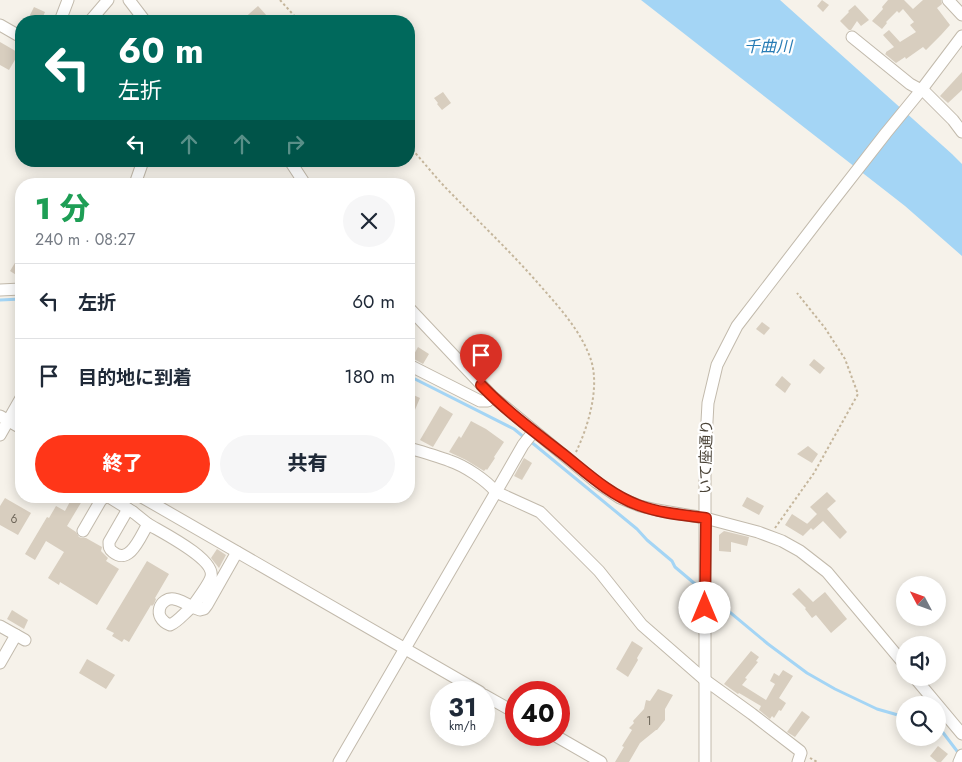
<!DOCTYPE html>
<html lang="ja">
<meta charset="utf-8">
<style>
:root{--surface:#fff;--page:#f6f6f7;--text:#1f2937;--muted:#747a83;--line:#e0e1e3;--accent:#ff3618}
body{margin:0;font-family:Jost,"Noto Sans JP",sans-serif;background:var(--page);color:var(--text);height:100vh;display:flex;flex-direction:column;font-size:19px;white-space:nowrap}
*{box-sizing:border-box;margin:0}
p{font-size:16px;color:var(--muted)}
.icon{flex:none;width:28px;height:28px;fill:none;stroke:currentColor;stroke-width:2;stroke-linecap:round;stroke-linejoin:round}
.map{position:relative;flex:1;overflow:hidden}
.side{position:absolute;left:15px;top:178px;width:400px;height:325px;display:flex;flex-direction:column;background:var(--surface);border-radius:20px;box-shadow:0 2px 12px #0003}
.side>*{flex:none}
.guide{position:absolute;left:15px;top:15px;width:400px;height:152px;border-radius:20px;box-shadow:0 2px 12px #0003;background:#00695c;color:#fff;overflow:hidden}
.needle{width:32px;rotate:311deg}
.controls{position:absolute;left:896px;top:576px;display:grid;gap:10px}
.controls a{display:grid;place-items:center;width:50px;height:50px;border-radius:50%;background:var(--surface);box-shadow:0 2px 12px #0003;font-size:25px}
.speed{position:absolute;left:430px;top:681px;display:flex;gap:10px;font-size:25px;font-weight:700;text-align:center}
.speed>*{display:grid;place-content:center;width:65px;height:65px;border-radius:50%;background:var(--surface);box-shadow:0 2px 12px #0003;line-height:1}
.speed small{font-size:12px;font-weight:400}
.speed .limit{border:8px solid #d22;background:#fff;color:#111}
.pin{position:absolute;display:grid;place-items:center;width:42px;height:42px;color:#fff;margin:-51px -21px;border-radius:50% 50% 50% 0;rotate:-45deg;box-shadow:0 0 5px #0007}
.pin .icon{rotate:45deg}
.me{position:absolute;width:55px;margin:-28px;rotate:0deg;stroke-linejoin:round;filter:drop-shadow(0 0 4px #0008)}
.turn{display:flex;align-items:center;gap:18px;height:105px;padding:0 20px;font-size:22px}
.turn .icon{width:65px;height:65px;stroke-width:2.5}
.turn b{display:block;font-size:35px;line-height:42px}
.lanes{display:flex;align-items:center;height:48px;padding:0 20px;background:#0003;justify-content:center;gap:25px;direction:ltr}
.lanes .off{opacity:.35}
.round{display:grid;place-items:center;flex:none;width:52px;height:52px;border-radius:26px;background:var(--page)}
.summary{display:flex;align-items:center;justify-content:space-between;height:85px;padding:0 20px}
h1{font-size:30px;font-weight:800;line-height:38px;color:#1e9e55}
.button{display:flex;gap:10px;margin-top:auto;padding:10px 20px}
.button a{flex:1;height:58px;border-radius:30px;background:var(--accent);color:#fff;font-size:20px;font-weight:800;line-height:58px;text-align:center}
.button a+a{background:var(--page);color:var(--text)}
ul{padding:0;list-style:none}
li{display:flex;align-items:center;gap:15px;height:75px;padding:0 20px;border-top:1px solid var(--line)}
li div{flex:1}
li b{display:block;font-size:19px}
li em{font-style:normal}
.map>svg:first-child{display:block}
.water{fill:#a4d5f5}
.lines{fill:none;stroke-linecap:round;stroke-linejoin:round}
.stream{stroke:#a4d5f5;stroke-width:3}
.building{fill:#d8cebf}
.minor-casing{stroke:#c2baac;stroke-width:13}
.path{stroke:#c5b69c;stroke-width:2;stroke-dasharray:2.5 2.5;stroke-linecap:butt}
.minor{stroke:#fff;stroke-width:11}
.route-casing{stroke:#a62310;stroke-width:12}
.route{stroke:#ff3618;stroke-width:9}
.labels{text-anchor:middle;stroke-width:4.5;stroke-linejoin:round;paint-order:stroke}
.number-label{font-size:12px;fill:#6e6659}
.street-label{font-size:15px;fill:#4a4337;stroke:#fff}
.water-label{font-size:16px;font-style:italic;fill:#287cb5;stroke:#fff}
</style>
<div class="map">
<svg width="962" height="762" viewBox="0 0 962 762">
<rect width="100%" height="100%" fill="#f6f2ea"/>
<path class="water" d="M641 0H780L952 154 962 164V256L905 206Z"/>
<g class="lines">
<g class="stream">
<path d="M0 300 21 299"/>
<path d="M409 376 514 429 525 438"/>
<path d="M530 441 637 529 647 540 672 561 675 567 701 589"/>
<path d="M708 594 768 644 807 673 835 689 877 709 905 717"/>
<path d="M938 726 960 755"/>
</g>
</g>
<g class="building">
<path d="M822 0 829 5 823 12 817 6Z"/>
<path d="M888 0H904L913 9 923 0H941L942 4 937 8 950 25 941 35 926 50 923 47 906 59 905 57 896 63 885 54 886 53V52L894 47 883 35 889 30 900 42 916 32 910 25 914 22 903 9 899 13 897 11 886 22 887 23 882 29 872 21 883 9 882 7Z"/>
<path d="M855 5 869 20 861 26 857 21 851 30H849L840 21 849 12 848 11Z"/>
<path d="M258 6 268 17 263 21H241Z"/>
<path d="M34 7 45 12 41 21H27Z"/>
<path d="M0 42 19 53 9 70 0 65Z"/>
<path d="M962 72V90L948 103 940 96Z"/>
<path d="M443 92 451 103 442 110 437 104 438 103 434 98Z"/>
<path d="M21 253V278L10 271Z"/>
<path d="M762 322 770 328 764 335 756 329Z"/>
<path d="M418 347 429 354 423 364 412 358Z"/>
<path d="M814 359 825 368 820 374 809 365Z"/>
<path d="M782 376 791 384 785 393 775 385Z"/>
<path d="M409 393 420 398 409 424Z"/>
<path d="M440 406 453 414 433 447 420 440Z"/>
<path d="M471 421 486 429 504 442 494 457 495 458 487 470 486 469 484 471 466 460 449 452 459 436 461 438Z"/>
<path d="M808 446 818 454 812 463 797 454Z"/>
<path d="M524 458 532 463 522 480 514 476Z"/>
<path d="M827 492 836 501 827 509 847 532 840 539 823 521 813 530 811 528 803 536 785 525 792 514 809 525 807 524 817 514 810 507Z"/>
<path d="M73 496H85L67 526 76 532 79 537 82 538H86L102 547 101 551 108 558 106 561 119 569 97 605 60 582 59 585 48 578 64 552 46 541 35 560 25 554 47 517 49 518 56 506 65 511Z"/>
<path d="M747 497 764 506 759 515 742 506Z"/>
<path d="M5 498 31 513 18 535 0 525V506Z"/>
<path d="M724 531 749 537 747 546 731 542V552L719 551V535Z"/>
<path d="M217 549 226 555 219 568 211 558Z"/>
<path d="M147 561 169 574 155 598 156 599 154 604 152 606 151 605 129 642 124 639 122 642 112 636 114 633 106 629Z"/>
<path d="M799 588 813 602 825 592 847 619 831 633 816 615 812 618 805 609 806 608 792 594Z"/>
<path d="M12 610 28 620 24 629 7 619Z"/>
<path d="M632 641 643 648 637 658 638 660 628 677 616 669Z"/>
<path d="M751 651 759 657 756 661 758 662 745 678 747 679 742 685 766 700 775 684 770 681 774 673 779 676 783 670 793 676 779 698 786 703 781 711 779 710 774 718 772 716 770 719 759 710 761 706 739 693 738 694 724 684Z"/>
<path d="M87 659 115 675 106 689 79 673Z"/>
<path d="M658 689 673 695 665 709V720L657 730H656L640 743 629 762H615L624 747 622 746 632 730 629 728 634 723 633 721 644 709 646 700 650 701Z"/>
<path d="M802 711 810 717 795 737 787 732Z"/>
<path d="M938 746 948 754 941 762H937L930 756Z"/>
</g>
<g class="lines">
<g class="minor-casing">
<g id="minor">
<path d="M129 0 145 21"/>
<path d="M948 0 962 15"/>
<path d="M60 21 68 0"/>
<path d="M90 21 108 0"/>
<path d="M0 25 21 37"/>
<path d="M852 37 910 84 921 90"/>
<path d="M922 89 953 120 962 132"/>
<path d="M290 161 305 184"/>
<path d="M135 184 143 161"/>
<path d="M0 290 21 289"/>
<path d="M409 308 492 396 596 482 620 498 640 506 657 510 705 518 758 532 782 541 800 551 827 572 905 665"/>
<path d="M409 365 480 401H488L492 396"/>
<path d="M0 416 21 428"/>
<path d="M0 435 21 398"/>
<path d="M409 448C423 452 437 456 450 461 465 466 486 480 496 492L540 512 599 571 642 625 705 680 752 714 800 751 801 753 798 762"/>
<path d="M140 496 480 692"/>
<path d="M128 509 109 542C109 547 109 549 113 552 130 566 141 535 148 524L133 512"/>
<path d="M148 524C161 532 216 559 211 577 209 584 197 600 192 607 187 604 180 600 174 599 160 597 151 617 170 625 179 621 184 613 192 607L200 610 204 609 207 605 237 552"/>
<path d="M83 531 101 500 105 497H109L133 512"/>
<path d="M0 626 25 640"/>
<path d="M0 663 16 635"/>
<path d="M915 678 962 734"/>
<path d="M484 695 516 713"/>
<path d="M554 735 601 762"/>
<path d="M339 762 496 492 523 445 534 431"/>
<path d="M705 762V458L708 403 717 365 737 326 826 210 886 133 922 89 962 36"/>
<path d="M959 762 962 755"/>
</g>
</g>
<g class="path">
<path d="M280 0 299 21"/>
<path d="M409 146C421 159 432 173 444 186 475 218 507 248 537 282 557 305 581 330 591 360 600 388 588 427 576 452"/>
<path d="M775 528 814 473 858 394 845 359 825 328 797 293"/>
<path d="M810 758 817 762"/>
</g>
<use href="#minor" class="minor"/>
</g>
<g class="lines">
<g class="route-casing">
<path id="route" d="M481 385C506 411 535 432 563 454 587 473 609 494 638 505 659 513 683 515 706 518L705 608"/>
</g>
<use href="#route" class="route"/>
</g>
<g class="labels">
<g class="number-label">
<text x="14" y="523">6</text>
<text x="649" y="725">1</text>
</g>
<g class="street-label">
<text transform="translate(706 457) rotate(-89)" y="5">いて座通り</text>
</g>
<g class="water-label">
<text x="768" y="52">千曲川</text>
</g>
</g>
</svg>
<div class="controls">
<a><svg class="needle" viewBox="-14 -14 28 28"><path d="M0-13l5 13h-10z" fill="#e53935"/><path d="M0 13l5-13h-10z" fill="#747a83"/></svg></a>
<a><svg class="icon" aria-label="sound" viewBox="0 0 24 24"><path d="M4 9h4l5-4v14l-5-4H4zM17 9q2 3 0 6"/></svg></a>
<a><svg class="icon" aria-label="search" viewBox="0 0 24 24"><circle cx="10" cy="10" r="6"/><path d="M15 15l6 6"/></svg></a>
</div>
<div class="speed"><div>31<small>km/h</small></div><div class="limit">40</div></div>
<div class="pin" style="left:481px;top:385px;background:#d93025"><svg class="icon" aria-label="arrive" viewBox="0 0 24 24"><path d="M6 21V4h12l-3 4 3 4H6"/></svg></div>
<svg class="me" style="left:705px;top:608px" viewBox="-20 -20 40 40"><circle r="19" fill="#fff"/><path d="M0-13L10 11 0 6-10 11z" fill="#ff3618"/></svg>
<div class="guide">
<div class="turn"><svg class="icon" aria-label="left" viewBox="0 0 24 24"><path d="M17 20v-9H6M10 6l-5 5 5 5"/></svg><div><b>60 m</b>左折</div></div>
<div class="lanes"><svg class="icon" aria-label="left" viewBox="0 0 24 24"><path d="M17 20v-9H6M10 6l-5 5 5 5"/></svg><svg class="icon off" aria-label="ahead" viewBox="0 0 24 24"><path d="M12 20V5M6 11l6-6 6 6"/></svg><svg class="icon off" aria-label="ahead" viewBox="0 0 24 24"><path d="M12 20V5M6 11l6-6 6 6"/></svg><svg class="icon off" aria-label="right" viewBox="0 0 24 24"><path d="M7 20v-9h11M14 6l5 5-5 5"/></svg></div>
</div>
<section class="side">
<div class="summary"><div><h1>1 分</h1><p>240 m · 08:27</p></div><a class="round"><svg class="icon" aria-label="close" viewBox="0 0 24 24"><path d="M6 6l12 12M18 6L6 18"/></svg></a></div>
<ul>
<li><svg class="icon" aria-label="left" viewBox="0 0 24 24"><path d="M17 20v-9H6M10 6l-5 5 5 5"/></svg><div><b>左折</b></div><em>60 m</em></li>
<li><svg class="icon" aria-label="arrive" viewBox="0 0 24 24"><path d="M6 21V4h12l-3 4 3 4H6"/></svg><div><b>目的地に到着</b></div><em>180 m</em></li>
</ul>
<div class="button"><a>終了</a><a>共有</a></div>
</section>
</div>
